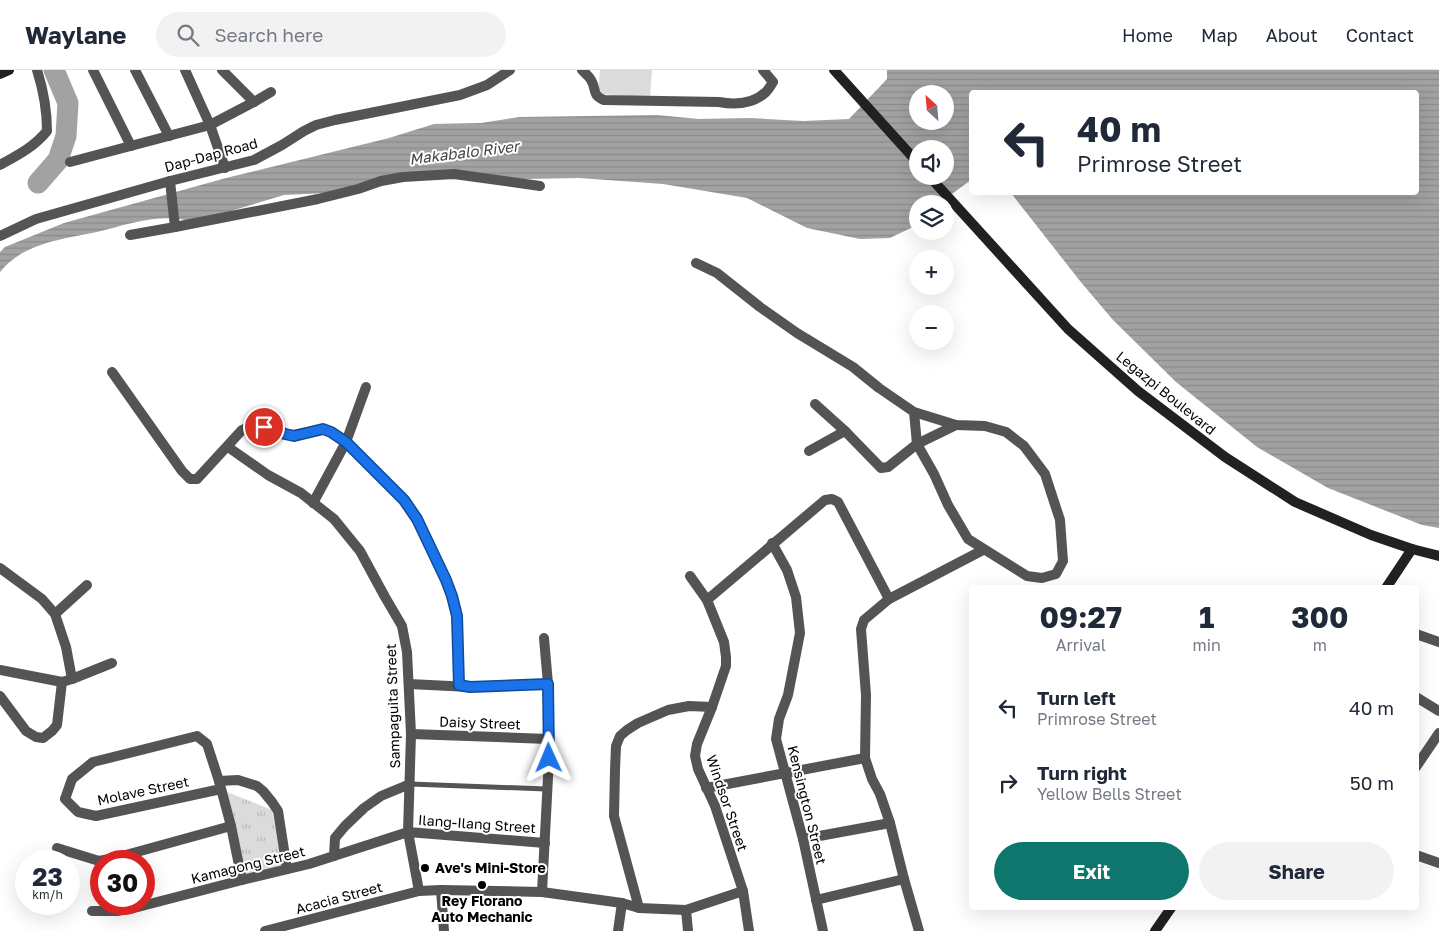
<!DOCTYPE html>
<meta charset="utf-8">
<style>
:root{--surface:#fff;--page:#f2f2f3;--text:#1f2937;--muted:#747a83;--line:#e0e1e3;--accent:#0f766e}
body{margin:0;font-family:"Golos Text",sans-serif;background:var(--page);color:var(--text);height:100vh;display:flex;flex-direction:column;font-size:19px;white-space:nowrap}
*{box-sizing:border-box;margin:0}
p{font-size:16px;color:var(--muted)}
.icon{flex:none;width:28px;height:28px;fill:none;stroke:currentColor;stroke-width:2;stroke-linecap:round;stroke-linejoin:round}
.map{position:relative;flex:1;overflow:hidden}
.details{position:absolute;left:969px;top:515px;width:450px;height:325px;display:flex;flex-direction:column;background:var(--surface);border-radius:5px;box-shadow:0 5px 20px #0002}
.details>*{flex:none}
.hud{position:absolute;left:969px;top:20px;width:450px;height:105px;border-radius:5px;box-shadow:0 5px 20px #0002;background:#fff;color:var(--text);overflow:hidden}
.needle{width:32px;rotate:334deg}
.tools{position:absolute;left:909px;top:15px;display:grid;gap:10px}
.tools a{display:grid;place-items:center;width:45px;height:45px;border-radius:50%;background:var(--surface);box-shadow:0 5px 20px #0002;font-size:25px}
.speed{position:absolute;left:15px;top:780px;display:flex;gap:10px;font-size:25px;font-weight:700;text-align:center}
.speed>*{display:grid;place-content:center;width:65px;height:65px;border-radius:50%;background:var(--surface);box-shadow:0 5px 20px #0002;line-height:1}
.speed small{font-size:12px;font-weight:400}
.speed .limit{border:8px solid #d22;background:#fff;color:#111}
.pin{position:absolute;display:grid;place-items:center;width:42px;height:42px;color:#fff;margin:-21px;border:2px solid #fff;border-radius:50%;box-shadow:0 1px 5px #0007}
.me{position:absolute;width:55px;margin:-28px;rotate:359deg;stroke-linejoin:round;filter:drop-shadow(0 0 4px #0008)}
.turn{display:flex;align-items:center;gap:18px;height:105px;padding:0 25px;font-size:22px}
.turn .icon{width:65px;height:65px;stroke-width:2.5}
.turn b{display:block;font-size:35px;line-height:42px}
.eta{display:flex;justify-content:space-evenly;align-items:center;height:85px;text-align:center}
.eta b{font-size:30px;font-weight:700;line-height:35px}
.primary-button{display:flex;gap:10px;margin-top:auto;padding:10px 25px}
.primary-button a{flex:1;height:58px;border-radius:30px;background:var(--accent);color:#fff;font-size:20px;font-weight:700;line-height:58px;text-align:center}
.primary-button a+a{background:var(--page);color:var(--text)}
ul{padding:0;list-style:none}
li{display:flex;align-items:center;gap:15px;height:75px;padding:0 25px}
li div{flex:1}
li b{display:block;font-size:19px}
li em{font-style:normal}
header{display:flex;align-items:center;gap:30px;box-sizing:border-box;height:70px;padding:0 25px;background:var(--surface);border-bottom:1px solid var(--line)}
header strong{font-size:24px}
nav{display:flex;gap:28px;margin-inline-start:auto;font-size:18px}
.search{width:350px;height:45px;background:var(--page);display:flex;align-items:center;gap:12px;box-sizing:border-box;padding:0 18px;border-radius:28px;color:var(--muted);font-size:19px}
.map>svg:first-child{display:block}
.park{fill:url(#park-tufts)}
.pitch{fill:#dbdbdb}
.water{fill:url(#water-rules);fill-rule:evenodd}
.lines{fill:none;stroke-linecap:round;stroke-linejoin:round}
.river{stroke:#a2a2a2;stroke-width:21}
.lane{stroke:#545454;stroke-width:5}
.street{stroke:#545454;stroke-width:10}
.secondary{stroke:#212121;stroke-width:10}
.route-casing{stroke:#114b97;stroke-width:12}
.route{stroke:#1a73e8;stroke-width:9}
.poi-dot{fill:#000;stroke:#fff;stroke-width:2}
.labels{text-anchor:middle;stroke-width:4;stroke-linejoin:round;paint-order:stroke}
.street-label{font-size:14px;fill:#000;stroke:#fff}
.poi-label{font-size:14px;font-weight:bold;fill:#000;stroke:#fff;text-anchor:start}
.water-label{font-size:15px;font-style:italic;fill:#434343;stroke:#fff}
</style>
<header>
<strong>Waylane</strong>
<div class="search"><svg class="icon" aria-label="search" viewBox="0 0 24 24"><circle cx="10" cy="10" r="6"/><path d="M15 15l6 6"/></svg>Search here</div>
<nav><a>Home</a><a>Map</a><a>About</a><a>Contact</a></nav>
</header>
<div class="map">
<svg width="1439" height="861" viewBox="0 0 1439 861">
<defs>
<pattern id="park-tufts" width="24" height="20" patternUnits="userSpaceOnUse" patternTransform="scale(1.25)"><rect width="24" height="20" fill="#dbdbdb"/><path d="M3 7l-1-3M5 7V3M7 7l1-3M15 17l-1-3M17 17v-4M19 17l1-3" fill="none" stroke="#bababa"/></pattern>
<pattern id="water-rules" width="6" height="5" patternUnits="userSpaceOnUse" patternTransform="scale(1.25)"><rect width="6" height="5" fill="#a2a2a2"/><path d="M0 2.5h6" fill="none" stroke="#8a8a8a"/></pattern>
</defs>
<rect width="100%" height="100%" fill="#fff"/>
<path class="park" d="M227 722 272 740 282 796 246 806Z"/>
<path class="pitch" d="M600 0H652L650 27 598 24Z"/>
<path class="water" d="M887 0H1439V458L1422 455 1328 418 1257 377 1176 312 1113 250 1080 211 1011 123 1416 122V22H971V110L938 134H918L917 155 890 168 860 169 807 158 747 128 663 114 579 108 523 109 466 101 328 123 284 125 194 152C162 142 129 154 97 162 63 169 23 173 0 202V182L5 177 64 153 226 108 389 68 434 54 481 53 519 47 657 45 699 49 750 48 803 51 849 49 887 9ZM918 24H945V51H918ZM918 79H945V106H918Z"/>
<g class="lines">
<path class="river" d="M38 113 58 90 66 66 68 33 54 0"/>
<path class="lane" d="M410 714 546 719"/>
<g class="street">
<path d="M93 0 131 76"/>
<path d="M135 0 169 66"/>
<path d="M185 0 210 55 225 98"/>
<path d="M582 0C585 3 589 6 591 10 597 19 591 25 604 30L719 32C735 35 753 34 766 22 769 19 771 15 773 12L763 0"/>
<path d="M254 32 271 22"/>
<path d="M70 92 210 55 254 32 222 0"/>
<path d="M0 95C18 85 34 77 47 61 47 41 43 19 37 0"/>
<path d="M175 157 318 129 358 119 381 111 403 107 454 104 540 116"/>
<path d="M130 165 175 157 170 111"/>
<path d="M0 166 36 149 170 111 254 90 282 75 304 61 316 55 335 50 460 25 487 15 510 0"/>
<path d="M696 193 717 203 760 237 797 263 853 297 879 318 914 342 956 355 985 356 1006 362 1024 376 1045 404 1060 450 1063 491 1056 504 1042 508 1027 506 968 469 948 435 934 404 917 374 914 342"/>
<path d="M112 302 182 401 190 409H197L242 360 251 356 264 357 285 364 294 365 323 359 331 362 346 372 404 430 417 449 446 510 452 526 457 546 459 615"/>
<path d="M815 334 845 361 881 398 888 397 917 374 956 355"/>
<path d="M228 377 268 405 301 423 334 449 360 481 385 527 402 556 407 582 411 664 408 762 419 821"/>
<path d="M809 381 845 361"/>
<path d="M313 433 346 372 366 317"/>
<path d="M772 473 787 500 796 527 800 563 788 625 779 649 776 669 803 769 823 861"/>
<path d="M0 498 42 529 55 544 66 577 72 609"/>
<path d="M690 506 707 530 724 572 726 587V596L712 637 697 674 695 686 698 699 715 736 743 821 749 861"/>
<path d="M707 530 825 430 832 429 838 432 889 529"/>
<path d="M55 544 87 515"/>
<path d="M1416 564 1439 572"/>
<path d="M0 600 62 612 72 609 112 593"/>
<path d="M409 614 470 617 548 614"/>
<path d="M0 626 26 661 36 667 43 668 52 661 57 655 62 612"/>
<path d="M1416 627 1439 641"/>
<path d="M411 664 548 669"/>
<path d="M1416 697 1439 663"/>
<path d="M219 711 238 710 257 716 263 721 272 732 278 741 287 799"/>
<path d="M706 718 865 688"/>
<path d="M221 719 96 746 78 742 65 729 72 709 93 692 197 666 207 674 219 711 231 756 242 810"/>
<path d="M803 769 890 753"/>
<path d="M57 778 99 791 115 788 231 756"/>
<path d="M1416 785 1439 793"/>
<path d="M334 786 335 768 345 756 364 738 381 726 410 714"/>
<path d="M441 820 444 861"/>
<path d="M542 822 549 688 548 614 544 568"/>
<path d="M816 830 904 809"/>
<path d="M639 838 614 746 615 700 616 676 620 666 627 660 638 653 668 640 689 636 712 637"/>
<path d="M686 840 688 861"/>
<path d="M92 841H117L134 838 242 810 309 794 408 762 545 773"/>
<path d="M265 861 419 821 441 820 542 822 622 833 639 838 686 840 743 821"/>
<path d="M618 861 622 833"/>
<path d="M919 861 904 809 890 753 880 724 872 709 865 688 866 625 861 559 864 550 889 529 983 480"/>
</g>
<g class="secondary">
<path d="M834 0 918 93"/>
<path d="M0 4 9 0"/>
<path d="M929 106 1068 259 1138 321 1225 387 1295 432 1371 465 1412 479 1439 486"/>
<path d="M1386 518 1412 479"/>
<path d="M1155 861 1171 838"/>
</g>
</g>
<g class="lines">
<g class="route-casing">
<path id="route" d="M264 357 285 364 294 366 323 359 331 362 346 372 404 430 417 449 446 510 452 526 457 546 459 615 470 617 548 614 549 688"/>
</g>
<use href="#route" class="route"/>
</g>
<g class="poi-dot">
<circle cx="425" cy="798" r="5"/>
<circle cx="482" cy="815" r="5"/>
</g>
<g class="labels">
<g class="street-label">
<text transform="translate(211 85) rotate(-15)" y="5">Dap-Dap Road</text>
<text transform="translate(1166 323) rotate(39)" y="5">Legazpi Boulevard</text>
<text transform="translate(393 636) rotate(-92)" y="5">Sampaguita Street</text>
<text transform="translate(480 653) rotate(2)" y="5">Daisy Street</text>
<text transform="translate(143 721) rotate(-12)" y="5">Molave Street</text>
<text transform="translate(727 733) rotate(71)" y="5">Windsor Street</text>
<text transform="translate(807 735) rotate(76)" y="5">Kensington Street</text>
<text transform="translate(477 754) rotate(4)" y="5">Ilang-Ilang Street</text>
<text transform="translate(248 795) rotate(-14)" y="5">Kamagong Street</text>
<text transform="translate(339 828) rotate(-15)" y="5">Acacia Street</text>
</g>
<g class="poi-label">
<text x="435" y="803">Ave's Mini-Store</text>
<text x="482" y="836" text-anchor="middle">Rey Florano<tspan x="482" dy="16">Auto Mechanic</tspan></text>
</g>
<g class="water-label">
<text transform="translate(464 83) rotate(-7)" y="5">Makabalo River</text>
</g>
</g>
</svg>
<div class="tools">
<a><svg class="needle" viewBox="-14 -14 28 28"><path d="M0-13l5 13h-10z" fill="#e53935"/><path d="M0 13l5-13h-10z" fill="#747a83"/></svg></a>
<a><svg class="icon" aria-label="sound" viewBox="0 0 24 24"><path d="M4 9h4l5-4v14l-5-4H4zM17 9q2 3 0 6"/></svg></a>
<a><svg class="icon" aria-label="layers" viewBox="0 0 24 24"><path d="M12 4l9 5-9 5-9-5zM3 14l9 5 9-5"/></svg></a>
<a>+</a>
<a>−</a>
</div>
<div class="speed"><div>23<small>km/h</small></div><div class="limit">30</div></div>
<div class="pin" style="left:264px;top:357px;background:#d93025"><svg class="icon" aria-label="arrive" viewBox="0 0 24 24"><path d="M6 21V4h12l-3 4 3 4H6"/></svg></div>
<svg class="me" style="left:549px;top:688px" viewBox="-20 -20 40 40"><path d="M0-17L14 15 0 8-14 15z" fill="#1a73e8" stroke="#fff" stroke-width="4"/></svg>
<div class="hud">
<div class="turn"><svg class="icon" aria-label="left" viewBox="0 0 24 24"><path d="M17 20v-9H6M10 6l-5 5 5 5"/></svg><div><b>40 m</b>Primrose Street</div></div>
</div>
<section class="details">
<div class="eta">
<div><b>09:27</b><p>Arrival</p></div>
<div><b>1</b><p>min</p></div>
<div><b>300</b><p>m</p></div>
</div>
<ul>
<li><svg class="icon" aria-label="left" viewBox="0 0 24 24"><path d="M17 20v-9H6M10 6l-5 5 5 5"/></svg><div><b>Turn left</b><p>Primrose Street</p></div><em>40 m</em></li>
<li><svg class="icon" aria-label="right" viewBox="0 0 24 24"><path d="M7 20v-9h11M14 6l5 5-5 5"/></svg><div><b>Turn right</b><p>Yellow Bells Street</p></div><em>50 m</em></li>
</ul>
<div class="primary-button"><a>Exit</a><a>Share</a></div>
</section>
</div>
